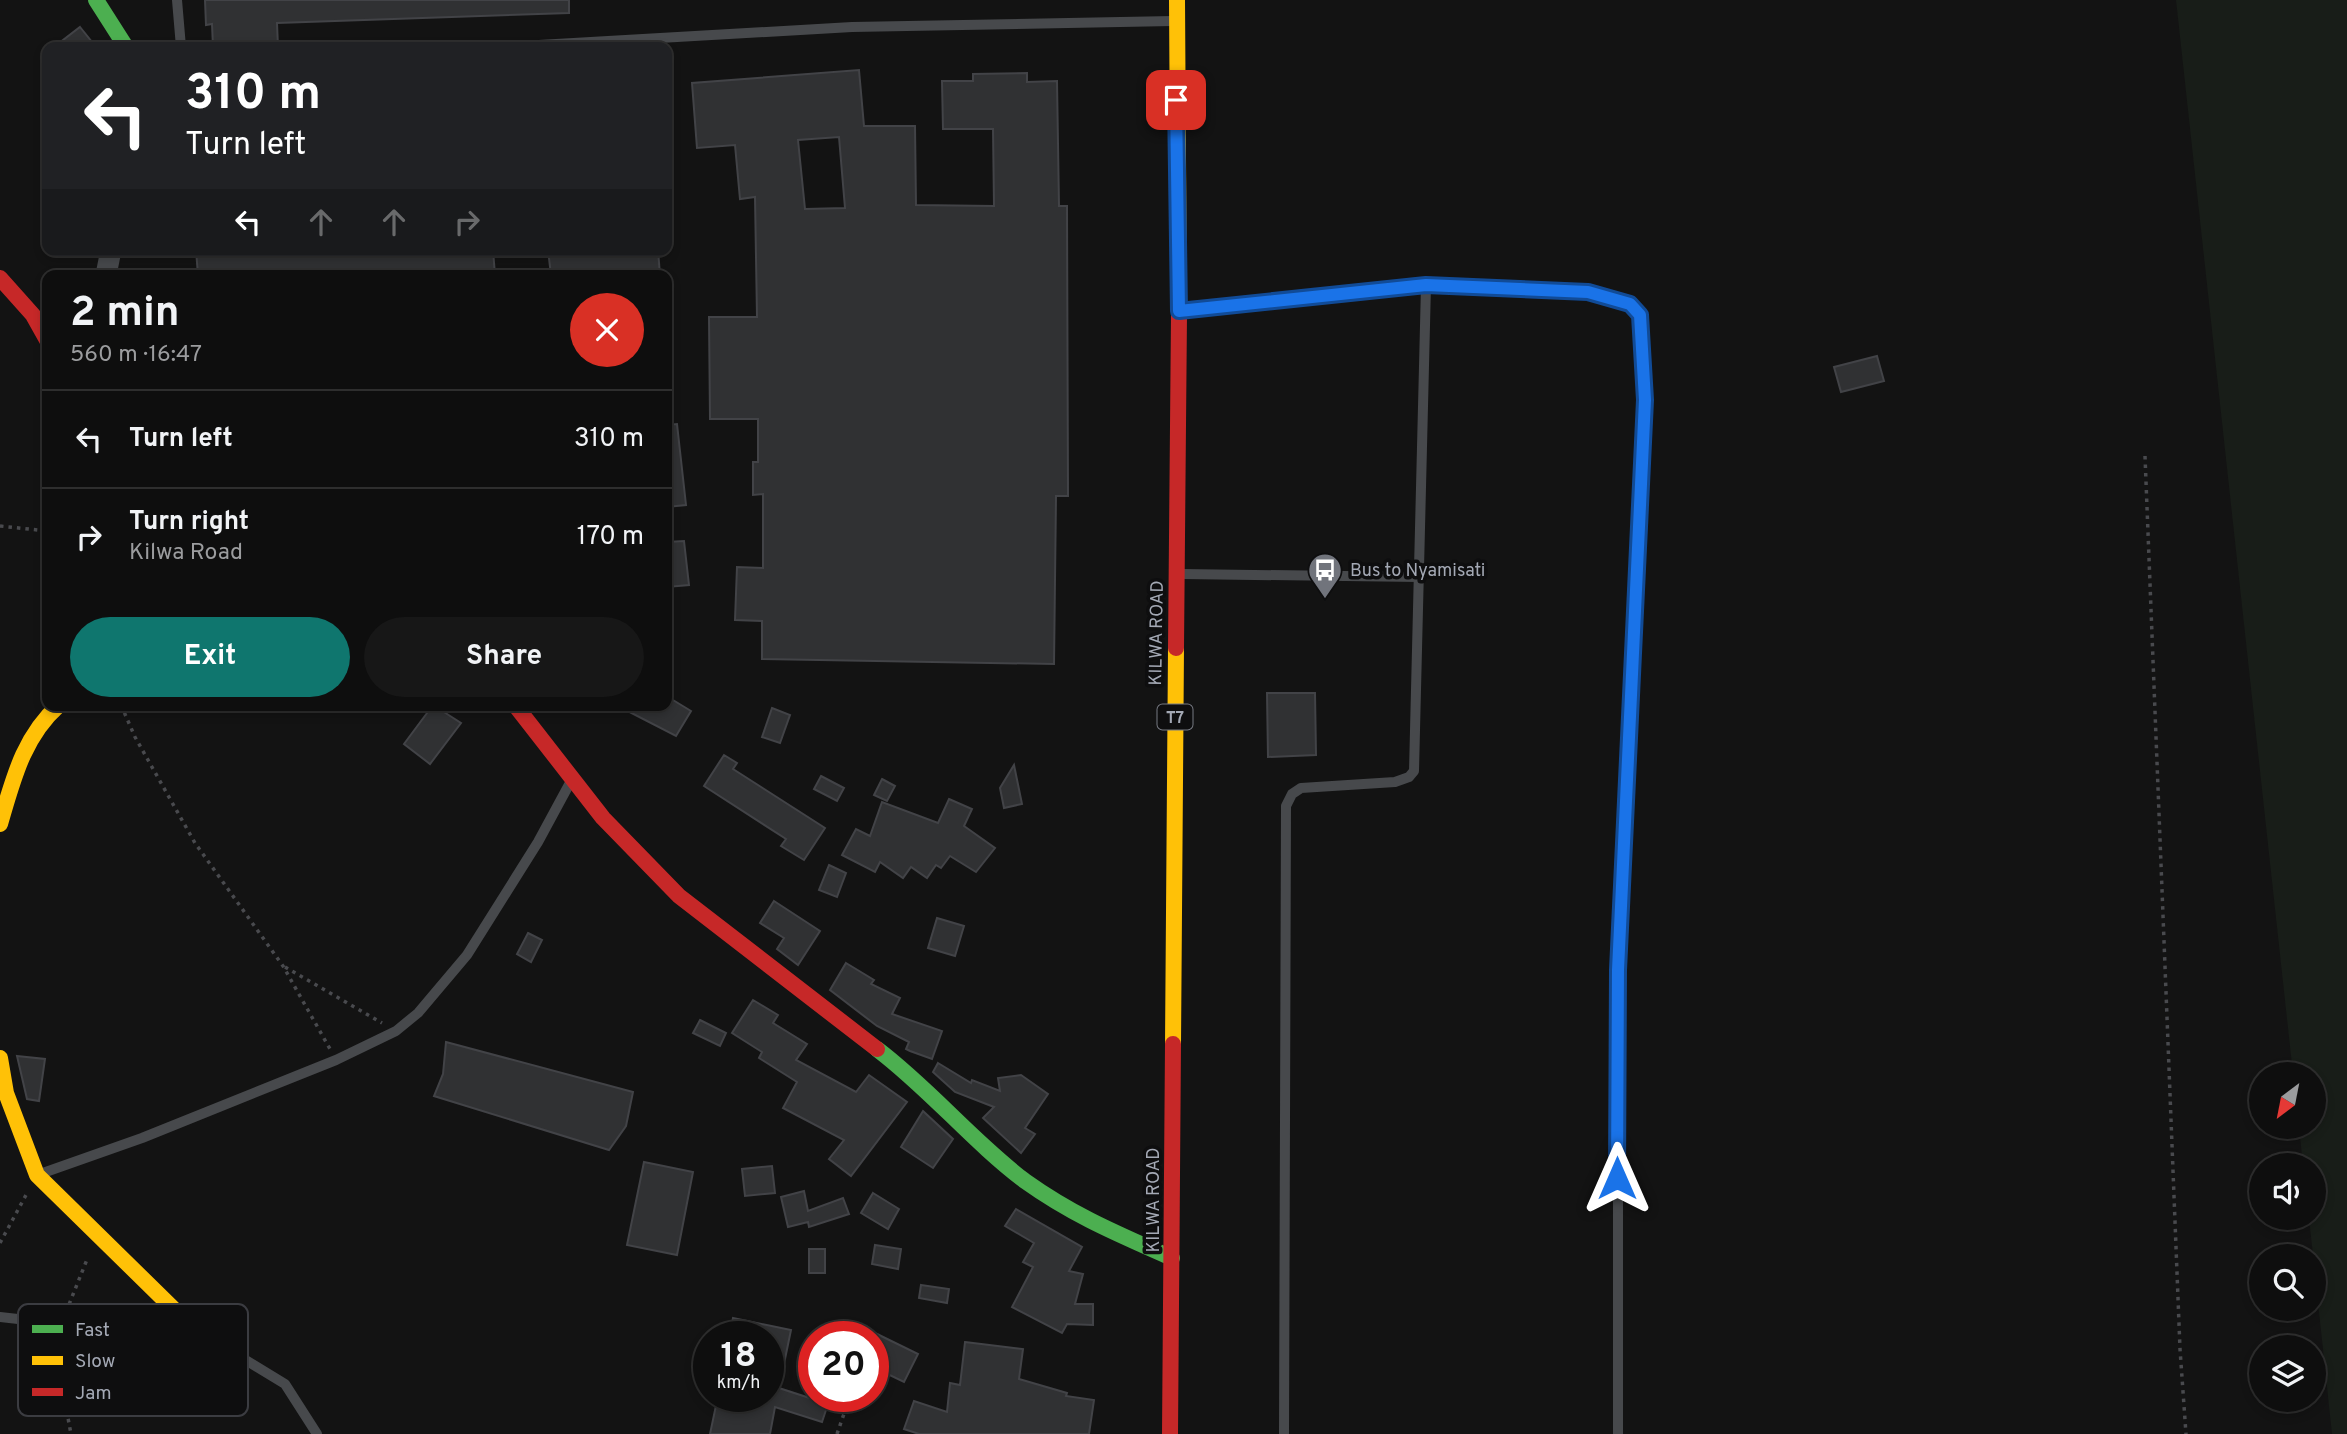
<!DOCTYPE html>
<meta charset="utf-8">
<style>
:root{--surface:#0e0e0e;--page:#171717;--text:#f1f3f6;--muted:#9b9c9e;--line:#2e2e2e;--accent:#0f766e}
body{margin:0;font-family:Overpass,sans-serif;background:var(--page);color:var(--text);height:100vh;display:flex;flex-direction:column;font-size:26px;white-space:nowrap}
*{box-sizing:border-box;margin:0}
p{font-size:23px;color:var(--muted)}
.icon{flex:none;width:38px;height:38px;fill:none;stroke:currentColor;stroke-width:2;stroke-linecap:round;stroke-linejoin:round}
.map{position:relative;flex:1;overflow:hidden}
.details{position:absolute;left:42px;top:270px;width:630px;height:441px;display:flex;flex-direction:column;background:var(--surface);border-radius:14px;box-shadow:0 4px 10px #0003,0 0 0 2px var(--line)}
.details>*{flex:none}
.hud{position:absolute;left:42px;top:42px;width:630px;height:214px;border-radius:14px;box-shadow:0 4px 10px #0003,0 0 0 2px var(--line);background:#202124;color:#fff;overflow:hidden}
.needle{width:46px;rotate:212deg}
.fabs{position:absolute;left:2249px;top:1062px;display:grid;gap:14px}
.fabs a{display:grid;place-items:center;width:77px;height:77px;border-radius:50%;background:var(--surface);box-shadow:0 4px 10px #0003,0 0 0 2px var(--line);font-size:35px}
.speed{position:absolute;left:693px;top:1321px;display:flex;gap:14px;font-size:35px;font-weight:700;text-align:center}
.speed>*{display:grid;place-content:center;width:91px;height:91px;border-radius:50%;background:var(--surface);box-shadow:0 4px 10px #0003,0 0 0 2px var(--line);line-height:1}
.speed small{font-size:18px;font-weight:400}
.speed .limit{border:10px solid #d22;background:#fff;color:#111}
.pin{position:absolute;display:grid;place-items:center;width:60px;height:60px;color:#fff;margin:-30px;border-radius:14px;box-shadow:0 4px 10px #0006}
.me{position:absolute;width:77px;margin:-38px;rotate:0deg;stroke-linejoin:round;filter:drop-shadow(0 0 5px #0008)}
.turn{display:flex;align-items:center;gap:24px;height:147px;padding:0 28px;font-size:32px}
.turn .icon{width:91px;height:91px;stroke-width:2.5}
.turn b{display:block;font-size:49px;line-height:60px}
.lanes{display:flex;align-items:center;height:66px;padding:0 28px;background:#0003;justify-content:center;gap:35px;direction:ltr}
.lanes .off{opacity:.35}
.round{display:grid;place-items:center;flex:none;width:74px;height:74px;border-radius:37px;background:var(--page)}
.headline{display:flex;align-items:center;justify-content:space-between;height:119px;padding:0 28px}
h1{font-size:42px;font-weight:700;line-height:52px}
.button{display:flex;gap:14px;margin-top:auto;padding:14px 28px}
.button a{flex:1;height:80px;border-radius:42px;background:var(--accent);color:#fff;font-size:28px;font-weight:700;line-height:80px;text-align:center}
.button a+a{background:var(--page);color:var(--text)}
ul{padding:0;list-style:none}
li{display:flex;align-items:center;gap:21px;height:98px;padding:0 28px;border-top:2px solid var(--line)}
li div{flex:1}
li b{display:block;font-size:26px}
li em{font-style:normal}
.map>svg:first-child{display:block}
.green{fill:#181d18}
.building{fill:#303133;stroke:#424347;stroke-width:2;fill-rule:evenodd}
.lines{fill:none;stroke-linecap:round;stroke-linejoin:round}
.path{stroke:#494a4e;stroke-width:3.5;stroke-dasharray:3.5 5;stroke-linecap:butt}
.lane{stroke:#47494c;stroke-width:10}
.street{stroke:#47494c;stroke-width:21}
.fast{stroke:#4caf50;stroke-width:16}
.slow{stroke:#ffc107;stroke-width:16}
.jam{stroke:#c62828;stroke-width:16}
.route-casing{stroke:#114b97;stroke-width:18}
.route{stroke:#1a73e8;stroke-width:12}
.labels{text-anchor:middle;stroke-width:7;stroke-linejoin:round;paint-order:stroke}
.shield{fill:#0e0e0f;stroke:#777a83;stroke-width:2}
.shield-label{font-size:16px;font-weight:bold;fill:#a4a9b5}
.poi-label{font-size:18px;fill:#a4a9b5;stroke:#0e0e0f;text-anchor:start}
.street-label{font-size:18px;fill:#a4a9b5;stroke:#0e0e0f}
.key{fill:#0e0e0f;stroke:#3b3c41;stroke-width:2}
.key-label{font-size:19px;fill:#a4a9b5}
</style>
<div class="map">
<svg width="2347" height="1434" viewBox="0 0 2347 1434">
<rect width="100%" height="100%" fill="#131313"/>
<path class="green" d="M2176 0H2347V1434H2332L2309 1218H2314V1166L2303 1165 2299 1127H2314V1074H2293Z"/>
<g class="building">
<path d="M205 0H569V13L277 23 278 47H213L212 24 206 25Z"/>
<path d="M80 27 96 47H54Z"/>
<path d="M859 70 864 126H915L916 205 994 206 993 129H943L942 81H973V74L1027 73V82L1057 81 1059 206H1067L1068 496H1056L1054 664 762 659V621L735 620 737 567 763 568V494L753 495V462H758V419H710L709 317H757L755 197 740 199 735 145 697 148 692 83ZM839 137 845 208 805 209 798 140Z"/>
<path d="M196 250H493L495 275H198Z"/>
<path d="M548 250H658L660 275H551Z"/>
<path d="M1877 356 1884 381 1841 392 1834 367Z"/>
<path d="M677 424 686 505 667 507V425Z"/>
<path d="M684 541 689 585 667 587V542Z"/>
<path d="M1267 693H1315L1316 755 1268 757Z"/>
<path d="M668 697 691 711 676 736 616 705H667Z"/>
<path d="M433 705 461 723 430 764 404 744Z"/>
<path d="M772 708 790 715 780 743 762 737Z"/>
<path d="M724 755 737 763 733 769 825 828 804 860 781 846 786 839 704 786Z"/>
<path d="M1014 765 1022 804 1004 808 1000 788Z"/>
<path d="M821 776 844 788 837 801 814 789Z"/>
<path d="M882 779 895 786 887 801 874 795Z"/>
<path d="M949 799 972 809 964 826 995 848 976 872 950 856 941 868 936 865 927 878 911 867 903 878 880 862 875 872 842 855 856 829 870 836 882 802 938 823Z"/>
<path d="M829 865 846 873 837 897 819 890Z"/>
<path d="M774 901 820 931 798 965 777 949 784 938 760 923Z"/>
<path d="M937 918 964 926 955 956 928 948Z"/>
<path d="M528 933 542 940 531 962 517 954Z"/>
<path d="M846 963 874 980 871 984 900 998 892 1014 942 1031 932 1059 910 1051 906 1049 909 1042 877 1026 830 990Z"/>
<path d="M753 1000 778 1015 773 1023 807 1044 796 1060 856 1092 869 1075 907 1102 851 1176 829 1159 844 1140 783 1108 797 1082 759 1058 762 1052 732 1033Z"/>
<path d="M700 1020 726 1033 720 1046 693 1033Z"/>
<path d="M446 1042 633 1092 626 1126 609 1150 434 1096 443 1074Z"/>
<path d="M17 1056 45 1059 39 1101 27 1099Z"/>
<path d="M938 1063 971 1083 972 1080 1000 1091 998 1078 1021 1075 1048 1094 1025 1128 1035 1134 1021 1153 983 1118 994 1107 955 1092 933 1072Z"/>
<path d="M923 1111 953 1139 933 1168 901 1147Z"/>
<path d="M644 1162 693 1172 677 1255 627 1245Z"/>
<path d="M772 1166 775 1193 745 1196 742 1169Z"/>
<path d="M804 1191 808 1211 843 1198 849 1214 809 1227 808 1222 788 1227 781 1197Z"/>
<path d="M873 1193 899 1209 888 1229 861 1213Z"/>
<path d="M1016 1209 1082 1247 1069 1271 1083 1274 1075 1304H1093V1325L1067 1324 1062 1333 1012 1307 1033 1267 1023 1262 1034 1243 1005 1226Z"/>
<path d="M875 1245 901 1249 898 1269 872 1264Z"/>
<rect x="809" y="1249" width="16" height="24"/>
<path d="M921 1285 949 1289 947 1303 919 1298Z"/>
<path d="M733 1318 791 1330 779 1388 828 1404 822 1422 775 1407 770 1434H710L718 1396H768V1337H730Z"/>
<path d="M873 1332 918 1354 904 1382 873 1367Z"/>
<path d="M965 1342 1023 1349 1019 1379 1067 1393 1066 1396 1094 1400 1089 1434H919L904 1429 914 1401 947 1412 950 1383 960 1385Z"/>
</g>
<g class="lines">
<g class="path">
<path d="M2145 456 2180 1349 2186 1434"/>
<path d="M0 526 47 531"/>
<path d="M121 705 135 737 195 843 283 966 330 1049"/>
<path d="M285 967 382 1023"/>
<path d="M0 1243 26 1195"/>
<path d="M66 1312 88 1257"/>
<path d="M56 1335V1354L71 1434"/>
<path d="M837 1434 846 1408"/>
</g>
<g class="lane">
<path d="M177 0 181 47"/>
<path d="M504 47 852 27 1173 21"/>
<path d="M1186 310 1426 285 1588 292 1630 304 1640 315 1645 400 1618 970V1434"/>
<path d="M1182 574 1420 577"/>
<path d="M40 1174 142 1138 336 1060 396 1031 418 1013 467 955 538 842 571 781"/>
<path d="M0 1317 62 1324 135 1322 182 1327"/>
<path d="M198 1331 285 1384 317 1434"/>
<path d="M1284 1434 1286 806 1292 794 1301 788 1395 782 1409 777 1414 771 1426 285"/>
</g>
<path class="street" d="M106 275 111 250"/>
<g class="fast">
<path d="M96 0 126 47"/>
<path d="M877 1049C930 1089 973 1142 1025 1181 1074 1216 1118 1234 1172 1258"/>
</g>
<g class="slow">
<path d="M1177 0 1179 315"/>
<path d="M0 824C13 780 23 737 59 705"/>
<path d="M1173 1044 1176 648"/>
<path d="M0 1058 6 1093 37 1175 195 1330"/>
</g>
<g class="jam">
<path d="M0 278 33 315 47 340"/>
<path d="M1176 648 1179 315"/>
<path d="M515 705 603 818 679 896 877 1049"/>
<path d="M1170 1434 1173 1044"/>
</g>
</g>
<g class="lines">
<g class="route-casing">
<path id="route" d="M1176 100 1179 311 1426 285 1588 292 1630 304 1640 315 1645 400 1618 970 1617 1178"/>
</g>
<use href="#route" class="route"/>
</g>
<defs>
<g id="bus-pin" transform="scale(1.75)"><path d="M0 17L-7.5 6A9.5 9.5 0 1 1 7.5 6Z" fill="#71747c" stroke="#0e0e0f"/><path d="M-5-6H5V4H4V6H2V4H-2V6H-4V4H-5ZM-3.5-4V0h7V-4ZM-3.5 1.2v1.5H-2V1.2ZM2 1.2v1.5H3.5V1.2Z" fill="#fff"/></g>
</defs>
<g fill-rule="evenodd">
<use href="#bus-pin" x="1325" y="570"/>
</g>
<g class="labels">
<rect class="shield" x="1157.5" y="704.5" width="35" height="25" rx="5"/>
<g class="shield-label">
<text x="1175" y="723">T7</text>
</g>
<g class="poi-label">
<text x="1350" y="576">Bus to Nyamisati</text>
</g>
<g class="street-label">
<text transform="translate(1156 633) rotate(-89)" y="6">KILWA ROAD</text>
<text transform="translate(1153 1200) rotate(-90)" y="6">KILWA ROAD</text>
</g>
</g>
<rect x="18" y="1304" width="230" height="112" rx="10" class="key"/>
<rect x="32" y="1325" width="31" height="8" fill="#4caf50"/>
<rect x="32" y="1356" width="31" height="9" fill="#ffc107"/>
<rect x="32" y="1388" width="31" height="8" fill="#c62828"/>
<g class="key-label">
<text x="75" y="1336">Fast</text>
<text x="75" y="1367">Slow</text>
<text x="75" y="1399">Jam</text>
</g>
</svg>
<div class="fabs">
<a><svg class="needle" viewBox="-14 -14 28 28"><path d="M0-13l5 13h-10z" fill="#e53935"/><path d="M0 13l5-13h-10z" fill="#9b9c9e"/></svg></a>
<a><svg class="icon" aria-label="sound" viewBox="0 0 24 24"><path d="M4 9h4l5-4v14l-5-4H4zM17 9q2 3 0 6"/></svg></a>
<a><svg class="icon" aria-label="search" viewBox="0 0 24 24"><circle cx="10" cy="10" r="6"/><path d="M15 15l6 6"/></svg></a>
<a><svg class="icon" aria-label="layers" viewBox="0 0 24 24"><path d="M12 4l9 5-9 5-9-5zM3 14l9 5 9-5"/></svg></a>
</div>
<div class="speed"><div>18<small>km/h</small></div><div class="limit">20</div></div>
<div class="pin" style="left:1176px;top:100px;background:#d93025"><svg class="icon" aria-label="arrive" viewBox="0 0 24 24"><path d="M6 21V4h12l-3 4 3 4H6"/></svg></div>
<svg class="me" style="left:1617px;top:1178px" viewBox="-20 -20 40 40"><path d="M0-17L14 15 0 8-14 15z" fill="#1a73e8" stroke="#fff" stroke-width="4"/></svg>
<div class="hud">
<div class="turn"><svg class="icon" aria-label="left" viewBox="0 0 24 24"><path d="M17 20v-9H6M10 6l-5 5 5 5"/></svg><div><b>310 m</b>Turn left</div></div>
<div class="lanes"><svg class="icon" aria-label="left" viewBox="0 0 24 24"><path d="M17 20v-9H6M10 6l-5 5 5 5"/></svg><svg class="icon off" aria-label="ahead" viewBox="0 0 24 24"><path d="M12 20V5M6 11l6-6 6 6"/></svg><svg class="icon off" aria-label="ahead" viewBox="0 0 24 24"><path d="M12 20V5M6 11l6-6 6 6"/></svg><svg class="icon off" aria-label="right" viewBox="0 0 24 24"><path d="M7 20v-9h11M14 6l5 5-5 5"/></svg></div>
</div>
<section class="details">
<div class="headline"><div><h1>2 min</h1><p>560 m · 16:47</p></div><a class="round" style="background:#d93025;color:#fff"><svg class="icon" aria-label="close" viewBox="0 0 24 24"><path d="M6 6l12 12M18 6L6 18"/></svg></a></div>
<ul>
<li><svg class="icon" aria-label="left" viewBox="0 0 24 24"><path d="M17 20v-9H6M10 6l-5 5 5 5"/></svg><div><b>Turn left</b></div><em>310 m</em></li>
<li><svg class="icon" aria-label="right" viewBox="0 0 24 24"><path d="M7 20v-9h11M14 6l5 5-5 5"/></svg><div><b>Turn right</b><p>Kilwa Road</p></div><em>170 m</em></li>
</ul>
<div class="button"><a>Exit</a><a>Share</a></div>
</section>
</div>
